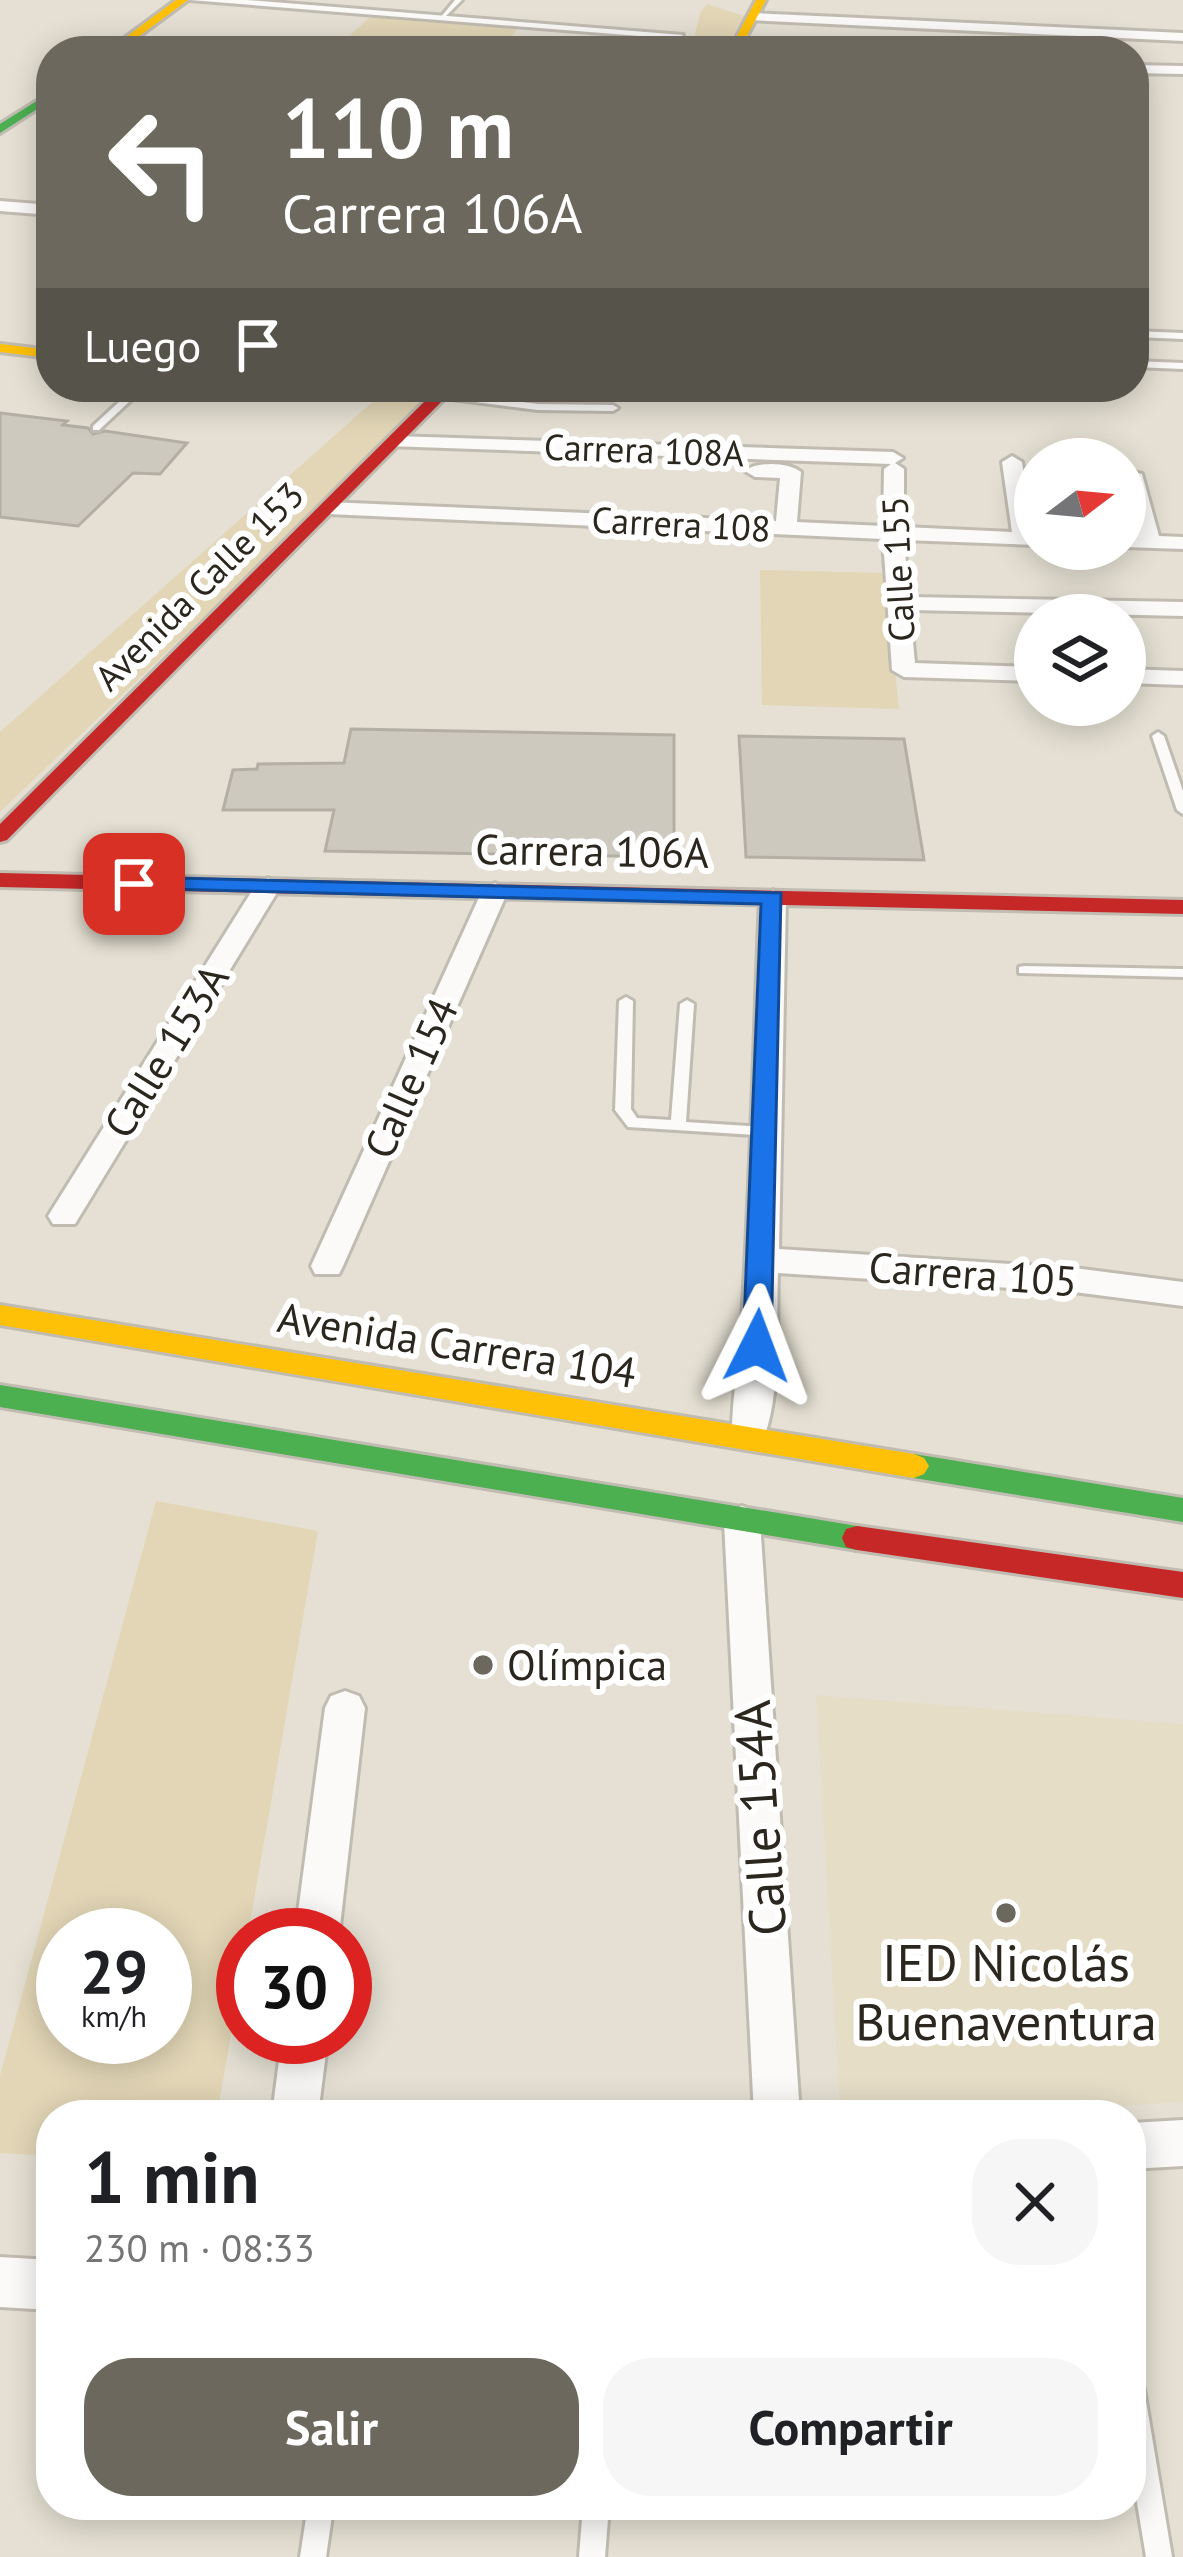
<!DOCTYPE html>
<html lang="es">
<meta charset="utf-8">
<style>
:root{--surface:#fff;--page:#f6f6f6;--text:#202124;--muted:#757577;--accent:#6c685d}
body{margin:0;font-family:"PT Sans",sans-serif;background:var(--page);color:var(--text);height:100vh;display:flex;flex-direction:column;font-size:45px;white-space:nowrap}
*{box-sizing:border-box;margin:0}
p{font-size:39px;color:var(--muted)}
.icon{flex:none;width:66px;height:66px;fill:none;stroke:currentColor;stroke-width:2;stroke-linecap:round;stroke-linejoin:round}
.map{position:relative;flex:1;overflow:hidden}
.drawer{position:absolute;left:36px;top:2100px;width:1110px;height:420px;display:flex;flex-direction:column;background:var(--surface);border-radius:48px;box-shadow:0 6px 30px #0003}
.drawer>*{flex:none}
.top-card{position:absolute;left:36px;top:36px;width:1113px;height:366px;border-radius:48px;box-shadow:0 6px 30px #0003;background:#6c685d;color:#fff;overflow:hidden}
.needle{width:78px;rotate:74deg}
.tools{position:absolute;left:1014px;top:438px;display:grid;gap:24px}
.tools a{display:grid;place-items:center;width:132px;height:132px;border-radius:50%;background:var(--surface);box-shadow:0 6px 30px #0003;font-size:60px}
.speed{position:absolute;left:36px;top:1908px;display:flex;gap:24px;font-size:60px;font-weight:700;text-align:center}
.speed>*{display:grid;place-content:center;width:156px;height:156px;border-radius:50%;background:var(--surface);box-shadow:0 6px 30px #0003;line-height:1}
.speed small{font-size:30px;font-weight:400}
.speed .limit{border:18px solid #d22;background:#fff;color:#111}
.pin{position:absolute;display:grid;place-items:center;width:102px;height:102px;color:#fff;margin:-51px;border-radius:24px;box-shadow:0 6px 18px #0006}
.me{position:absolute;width:132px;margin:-66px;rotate:3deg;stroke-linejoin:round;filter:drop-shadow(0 0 9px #0008)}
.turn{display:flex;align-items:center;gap:42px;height:252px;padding:0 48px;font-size:54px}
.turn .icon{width:156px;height:156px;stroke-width:2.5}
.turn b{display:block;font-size:84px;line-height:102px}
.then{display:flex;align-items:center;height:114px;padding:0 48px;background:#0003;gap:24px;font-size:45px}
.round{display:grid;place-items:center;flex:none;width:126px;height:126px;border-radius:48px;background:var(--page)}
.overview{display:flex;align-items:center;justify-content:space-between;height:204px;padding:0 48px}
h1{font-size:72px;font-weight:700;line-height:90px}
.action{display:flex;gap:24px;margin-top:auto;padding:24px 48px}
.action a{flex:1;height:138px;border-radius:48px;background:var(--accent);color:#fff;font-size:48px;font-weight:700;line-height:138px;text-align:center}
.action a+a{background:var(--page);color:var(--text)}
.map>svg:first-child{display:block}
.built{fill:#e5ddc6}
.green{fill:#e2d6b6;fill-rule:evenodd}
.building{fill:#cdc9bf;stroke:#b3afa5;stroke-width:3}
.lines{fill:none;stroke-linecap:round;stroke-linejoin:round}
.lane-casing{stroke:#c0bcb2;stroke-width:6}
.street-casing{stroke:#c0bcb2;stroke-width:6}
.fast-casing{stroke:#c0bcb2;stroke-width:6}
.slow-casing{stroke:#c0bcb2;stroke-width:6}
.jam-casing{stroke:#c0bcb2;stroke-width:6}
.lane{fill:#fbfaf8;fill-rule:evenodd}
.street{fill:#fbfaf8;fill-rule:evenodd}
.fast{fill:#4caf50;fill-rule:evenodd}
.slow{fill:#ffc107;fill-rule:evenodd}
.jam{fill:#c62828;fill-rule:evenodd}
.route{fill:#1a73e8;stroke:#114b97;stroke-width:3}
.poi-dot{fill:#6c685d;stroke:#fff;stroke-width:4.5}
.labels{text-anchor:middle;stroke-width:12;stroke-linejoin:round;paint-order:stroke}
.far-street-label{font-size:36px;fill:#2b271e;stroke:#fff}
.street-label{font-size:42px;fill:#2b271e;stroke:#fff}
.poi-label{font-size:42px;fill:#2b271e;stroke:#fff;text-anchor:start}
.near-street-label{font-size:51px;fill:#2b271e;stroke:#fff}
.near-poi-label{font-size:51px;fill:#2b271e;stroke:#fff}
</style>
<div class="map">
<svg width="1183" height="2557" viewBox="0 0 1183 2557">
<rect width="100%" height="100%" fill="#e5e0d3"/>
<path class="built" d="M816 1695 1183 1724V2102L975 2115H840Z"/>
<g class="green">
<path d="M707 4 744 16 724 51H691L700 13Z"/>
<path d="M370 17 518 28 500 51H333Z"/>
<path d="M378 397 427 403 0 812V732Z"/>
<path d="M760 570 885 573 899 709 762 705Z"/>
<path d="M156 1501 318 1531 248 1935H243V1966L217 2115H51V2156L0 2153V2076ZM63 1935H165V2037H63Z"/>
</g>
<g class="building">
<path d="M0 413 67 421 63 425 88 428 93 434 105 431 187 443 160 474 133 473 78 526 0 517Z"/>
<path d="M351 729 674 735V857L325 851 334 810H223L233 770 257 769 258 764 344 763Z"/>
<path d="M739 736 904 739 924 860 746 857Z"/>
</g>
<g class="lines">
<g class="lane-casing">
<g id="lane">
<path d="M455 0H462L444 18H440Z"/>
<path d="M1134 331 1183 333V339L1134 337Z"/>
<path d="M1134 361 1183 363V369L1134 367Z"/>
<path d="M135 387H145L99 430H93V426Z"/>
<path d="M439 392 538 404 613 405 618 408 613 411 538 410 436 397V393Z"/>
<path d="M1158 732 1164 736 1183 791V814L1177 810 1152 736Z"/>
<path d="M1024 966 1183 969V977L1019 973V967Z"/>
<path d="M626 997 633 1001 631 1109 637 1118 671 1120 680 1004 687 1000 694 1004 686 1122 765 1127 773 1132 770 1136 628 1127 615 1110 619 1001Z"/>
<path d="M1131 2376 1140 2380 1144 2389 1172 2557H1146L1131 2467Z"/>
<path d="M308 2505H332L333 2509 326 2557H300Z"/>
<path d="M595 2506 604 2510 608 2519 605 2557H579L582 2519 586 2510Z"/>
</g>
</g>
<g class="street-casing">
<g id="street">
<path d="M190 0H247L683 35 677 39Z"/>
<path d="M752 13 1183 33V41L748 20Z"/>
<path d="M1134 65 1183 66V74L1134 73Z"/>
<path d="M0 201 51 205V215L0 211Z"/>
<path d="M395 436 893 452 903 458 895 463 904 469V527L1012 532 1002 462 1012 456 1022 462 1035 545 904 540 909 597 1183 602V616L910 610 915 663 1035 667V681L904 677 892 670 883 539 328 514 318 508 328 502 776 521 780 478 755 477 745 471C757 461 789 462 801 472L797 522 883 526 884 469 891 464 388 446V438Z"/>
<path d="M1125 470 1142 474 1159 536 1183 537V549L1125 547V535H1138Z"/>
<path d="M1125 669 1183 671V685L1125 683Z"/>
<path d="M268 878 281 886 75 1224H53L48 1216 53 1208 255 886Z"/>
<path d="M495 883 508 891 343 1266 339 1274H315L311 1266 482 891Z"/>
<path d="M773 890 786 898 779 1249 1074 1268 1183 1282V1306L1074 1292 778 1273C776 1321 782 1404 760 1446L747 1450 734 1446C727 1433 741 1343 742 1320 751 1179 754 1038 760 898Z"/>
<path d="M742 1506 755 1511 760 1521 800 2115H754L724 1521 729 1511Z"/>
<path d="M345 1691 359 1696 365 1708 339 1935H295L325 1708 331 1696Z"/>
<path d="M282 2037H328L318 2115H272Z"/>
<path d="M1183 2120V2166L1131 2169V2123Z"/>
<path d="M0 2257 51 2260V2310L0 2307Z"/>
</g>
</g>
<g class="fast-casing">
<g id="fast">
<path d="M51 92V100L0 133V124Z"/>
<path d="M0 1385 857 1526 868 1529 872 1538 868 1547 857 1550 0 1407Z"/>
<path d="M914 1454 1183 1498V1522L914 1478 904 1474 899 1466 904 1458Z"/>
</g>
</g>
<g class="slow-casing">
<g id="slow">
<path d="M176 0H188L119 51H107Z"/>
<path d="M756 0H766L739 51H729Z"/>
<path d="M0 344 51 350V358L0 352Z"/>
<path d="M353 387H406L447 395 439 400 361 392Z"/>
<path d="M0 1305 914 1454 924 1458 929 1466 924 1474 914 1478 0 1325Z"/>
</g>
</g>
<g class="jam-casing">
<g id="jam">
<path d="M439 387H456L7 840 0 842V824Z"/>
<path d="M0 873 1183 900V914L0 887Z"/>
<path d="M857 1526 1183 1572V1598L857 1550 846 1547 842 1538 846 1529Z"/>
</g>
</g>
<use href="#lane" class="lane"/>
<use href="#street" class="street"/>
<use href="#fast" class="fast"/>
<use href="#slow" class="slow"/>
<use href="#jam" class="jam"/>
</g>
<path class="route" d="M134 877 781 893 771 1346 767 1354 757 1357 743 1346 761 904 126 888V879Z"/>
<g class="poi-dot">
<circle cx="483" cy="1665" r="12"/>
<circle cx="1006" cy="1913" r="12"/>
</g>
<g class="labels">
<g class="far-street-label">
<text transform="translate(644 450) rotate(2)" y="13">Carrera 108A</text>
<text transform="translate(681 524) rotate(3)" y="13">Carrera 108</text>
<text transform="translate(898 569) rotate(-93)" y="13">Calle 155</text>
<text transform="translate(199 586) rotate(-45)" y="13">Avenida Calle 153</text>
</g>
<g class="street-label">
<text transform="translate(592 851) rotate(1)" y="15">Carrera 106A</text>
<text transform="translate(166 1051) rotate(-58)" y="15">Calle 153A</text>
<text transform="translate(411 1078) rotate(-66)" y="15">Calle 154</text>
<text transform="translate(973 1274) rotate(4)" y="15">Carrera 105</text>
<text transform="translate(457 1345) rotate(9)" y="15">Avenida Carrera 104</text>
</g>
<g class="poi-label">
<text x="507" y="1680">Olímpica</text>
</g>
<g class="near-street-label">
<text transform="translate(760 1818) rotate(-94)" y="18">Calle 154A</text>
</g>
<g class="near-poi-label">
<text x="1006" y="1981">IED Nicolás<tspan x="1006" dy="59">Buenaventura</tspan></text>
</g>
</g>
</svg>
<div class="tools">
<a><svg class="needle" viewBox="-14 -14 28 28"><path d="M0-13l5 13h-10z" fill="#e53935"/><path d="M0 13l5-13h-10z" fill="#757577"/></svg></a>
<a><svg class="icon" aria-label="layers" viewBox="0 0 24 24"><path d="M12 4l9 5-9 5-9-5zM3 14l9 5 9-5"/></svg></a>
</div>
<div class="speed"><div>29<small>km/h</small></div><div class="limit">30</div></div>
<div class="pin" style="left:134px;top:884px;background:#d93025"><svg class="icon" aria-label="arrive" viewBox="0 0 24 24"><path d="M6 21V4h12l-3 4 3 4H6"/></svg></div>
<svg class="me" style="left:757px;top:1346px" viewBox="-20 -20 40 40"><path d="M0-17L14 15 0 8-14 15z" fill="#1a73e8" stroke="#fff" stroke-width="4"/></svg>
<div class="top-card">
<div class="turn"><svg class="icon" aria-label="left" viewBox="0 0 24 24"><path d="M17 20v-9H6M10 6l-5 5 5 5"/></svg><div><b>110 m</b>Carrera 106A</div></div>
<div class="then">Luego<svg class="icon" aria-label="arrive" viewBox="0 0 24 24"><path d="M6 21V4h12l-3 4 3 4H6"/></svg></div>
</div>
<section class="drawer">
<div class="overview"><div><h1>1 min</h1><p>230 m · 08:33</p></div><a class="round"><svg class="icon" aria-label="close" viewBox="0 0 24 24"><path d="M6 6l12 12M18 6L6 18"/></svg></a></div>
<div class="action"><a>Salir</a><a>Compartir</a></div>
</section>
</div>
